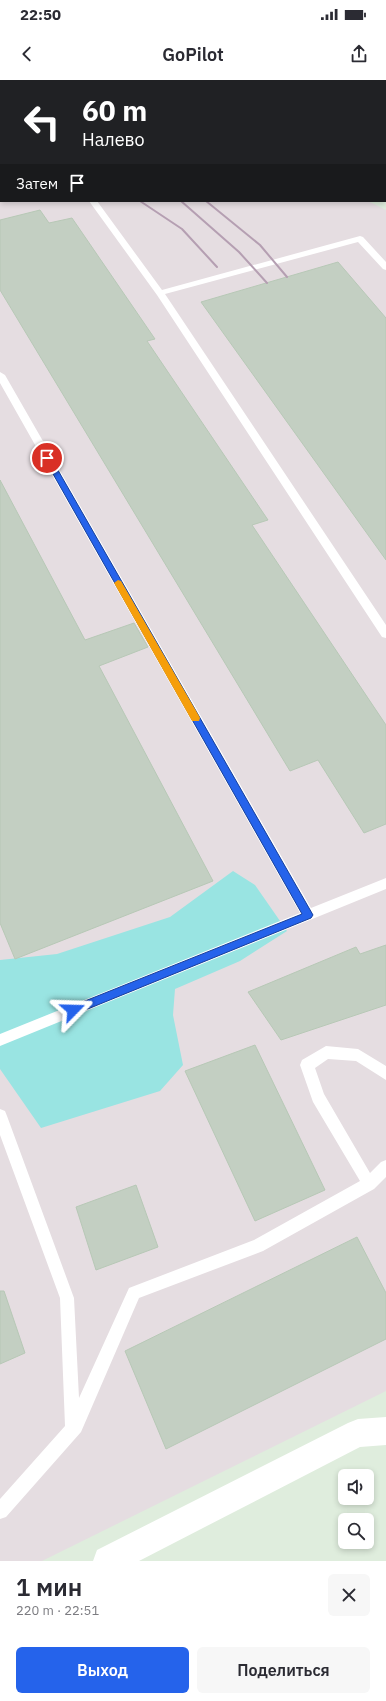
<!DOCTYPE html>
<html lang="ru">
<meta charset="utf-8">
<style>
:root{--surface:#fff;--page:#f7f7f7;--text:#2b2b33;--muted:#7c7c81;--accent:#2563eb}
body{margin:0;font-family:"IBM Plex Sans",sans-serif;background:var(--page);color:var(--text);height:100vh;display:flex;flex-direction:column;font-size:15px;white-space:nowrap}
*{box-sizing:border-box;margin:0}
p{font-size:13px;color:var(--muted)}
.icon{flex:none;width:22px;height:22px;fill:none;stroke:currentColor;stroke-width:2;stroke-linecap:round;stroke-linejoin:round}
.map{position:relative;height:1481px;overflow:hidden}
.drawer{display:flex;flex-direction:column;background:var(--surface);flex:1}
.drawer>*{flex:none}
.hud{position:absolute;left:0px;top:0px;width:386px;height:122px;box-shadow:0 2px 6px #0003;background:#202124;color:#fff;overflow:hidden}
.fabs{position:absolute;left:338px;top:1389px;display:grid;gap:8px}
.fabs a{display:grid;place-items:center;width:36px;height:36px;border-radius:6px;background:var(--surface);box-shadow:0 2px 6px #0003;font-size:20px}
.pin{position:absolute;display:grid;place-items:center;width:34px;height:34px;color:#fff;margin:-17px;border:2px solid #fff;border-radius:50%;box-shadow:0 1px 4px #0007}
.me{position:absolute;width:44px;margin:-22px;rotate:68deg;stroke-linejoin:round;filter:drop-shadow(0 0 3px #0008)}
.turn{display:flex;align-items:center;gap:14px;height:84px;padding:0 16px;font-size:18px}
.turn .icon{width:52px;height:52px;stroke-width:2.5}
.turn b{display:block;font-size:28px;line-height:34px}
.then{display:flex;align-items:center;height:38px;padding:0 16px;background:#0003;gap:8px;font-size:15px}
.round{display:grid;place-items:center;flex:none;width:42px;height:42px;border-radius:6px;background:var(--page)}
.overview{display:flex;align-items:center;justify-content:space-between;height:68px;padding:0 16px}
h1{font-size:24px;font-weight:600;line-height:30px}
.cta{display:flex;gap:8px;margin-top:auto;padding:8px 16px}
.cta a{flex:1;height:46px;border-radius:6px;background:var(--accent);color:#fff;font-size:16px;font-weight:600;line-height:46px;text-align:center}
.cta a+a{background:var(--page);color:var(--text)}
.status{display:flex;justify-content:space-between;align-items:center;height:28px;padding:0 20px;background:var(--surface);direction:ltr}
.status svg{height:11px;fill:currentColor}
header{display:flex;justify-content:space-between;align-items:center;height:52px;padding:0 16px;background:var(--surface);font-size:18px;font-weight:600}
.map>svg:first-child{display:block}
.industrial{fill:#e5dde1}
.green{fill:#99e4e2}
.building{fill:#c3cfc2;stroke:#b7c8b6}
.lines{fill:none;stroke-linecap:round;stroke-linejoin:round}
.path{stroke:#fff;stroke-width:2;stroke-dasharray:2 1.5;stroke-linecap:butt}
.lane{fill:#fff;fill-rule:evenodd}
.street{fill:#fff;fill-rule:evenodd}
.rail{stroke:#b59fb2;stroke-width:2}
.route{fill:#2563eb;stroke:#184099}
.slow{fill:#f59e0b}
</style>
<div class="status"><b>22:50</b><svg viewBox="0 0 49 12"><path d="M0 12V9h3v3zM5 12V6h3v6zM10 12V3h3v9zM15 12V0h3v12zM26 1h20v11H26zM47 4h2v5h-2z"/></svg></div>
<header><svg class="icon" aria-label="back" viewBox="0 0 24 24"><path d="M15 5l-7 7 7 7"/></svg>GoPilot<svg class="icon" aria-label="share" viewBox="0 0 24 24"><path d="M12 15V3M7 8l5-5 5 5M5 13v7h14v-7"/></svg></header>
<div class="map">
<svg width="386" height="1481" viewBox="0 0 386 1481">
<rect width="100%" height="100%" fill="#dfeddd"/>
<path class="industrial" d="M0 0 62 1H1V121H368L386 130V1311L42 1481H0Z"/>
<g class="green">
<path d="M108 0H249L255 1H112Z"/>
<path d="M233 791 255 805 287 851 240 881 175 909 173 935 183 985 160 1011 41 1048 0 989V880L57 874 170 837Z"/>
</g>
<g class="building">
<path d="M40 130 49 143 72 138 155 259 147 261 268 440 252 445 386 645V744L364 753 318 680 290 691 0 210V140Z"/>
<path d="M338 182 386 238V480L201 222Z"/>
<path d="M0 400 85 560 134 543 148 567 99 586 213 801 15 879 0 843Z"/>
<path d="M386 865V925L281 960 248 912 356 867 360 874Z"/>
<path d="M255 965 325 1110 255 1141 185 991Z"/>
<path d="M136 1105 158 1167 96 1190 76 1127Z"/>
<path d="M357 1157 386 1213V1259L166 1369 125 1271Z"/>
<path d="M0 1211H4L25 1273 0 1284Z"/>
</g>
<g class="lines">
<g class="path">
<path d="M328 0 333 1"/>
<path d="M310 1 313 0"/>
</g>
<g class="lane">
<path d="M89 121H97L162 210 360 156 363 157 386 182V190L383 189 358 162 165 214 386 545V558L382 557 157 215Z"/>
<path d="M0 292 5 295 311 828 386 798V809L0 966V954L300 833 0 303Z"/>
<path d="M326 966 358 969 386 986V1000L356 981 328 979 315 988 324 1014 370 1093 381 1082 386 1080V1097L374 1109 263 1171 139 1218 81 1352 6 1437 0 1439V1419L65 1346 60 1218 0 1055V1029L5 1031 7 1036 74 1218 79 1318 129 1208 254 1160 360 1101 313 1022 300 985 302 980Z"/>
</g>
<path class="street" d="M386 1337V1365L360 1367 139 1481H93L97 1470 348 1343 358 1339Z"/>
<g class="rail">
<path d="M97 0 101 1"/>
<path d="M278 0 285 1"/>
<path d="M140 121 182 149 217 187"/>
<path d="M181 121 239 172 267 203"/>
<path d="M206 121 260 165 287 197"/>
</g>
</g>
<path class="route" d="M47 375 51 378 313 835 311 838 73 935 70 933 68 930 70 927 302 834 44 378Z"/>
<path class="slow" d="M118 500 121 501 199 636 200 638 199 641H192L114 503Z"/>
</svg>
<div class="fabs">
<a><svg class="icon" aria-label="sound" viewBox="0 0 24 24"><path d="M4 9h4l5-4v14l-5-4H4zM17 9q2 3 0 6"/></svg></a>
<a><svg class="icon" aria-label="search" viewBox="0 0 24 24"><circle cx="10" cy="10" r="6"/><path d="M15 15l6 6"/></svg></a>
</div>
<div class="pin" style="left:47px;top:378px;background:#d93025"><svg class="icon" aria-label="arrive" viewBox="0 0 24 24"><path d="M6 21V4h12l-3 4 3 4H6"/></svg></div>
<svg class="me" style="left:73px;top:930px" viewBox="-20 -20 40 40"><path d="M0-17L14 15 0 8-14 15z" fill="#2563eb" stroke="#fff" stroke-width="4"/></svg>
<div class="hud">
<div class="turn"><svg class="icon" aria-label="left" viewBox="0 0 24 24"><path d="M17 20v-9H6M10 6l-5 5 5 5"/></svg><div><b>60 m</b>Налево</div></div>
<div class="then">Затем<svg class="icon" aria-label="arrive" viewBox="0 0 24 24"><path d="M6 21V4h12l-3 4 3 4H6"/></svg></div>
</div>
</div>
<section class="drawer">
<div class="overview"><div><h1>1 мин</h1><p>220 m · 22:51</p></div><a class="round"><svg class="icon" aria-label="close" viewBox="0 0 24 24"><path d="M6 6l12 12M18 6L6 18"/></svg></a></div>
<div class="cta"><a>Выход</a><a>Поделиться</a></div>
</section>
